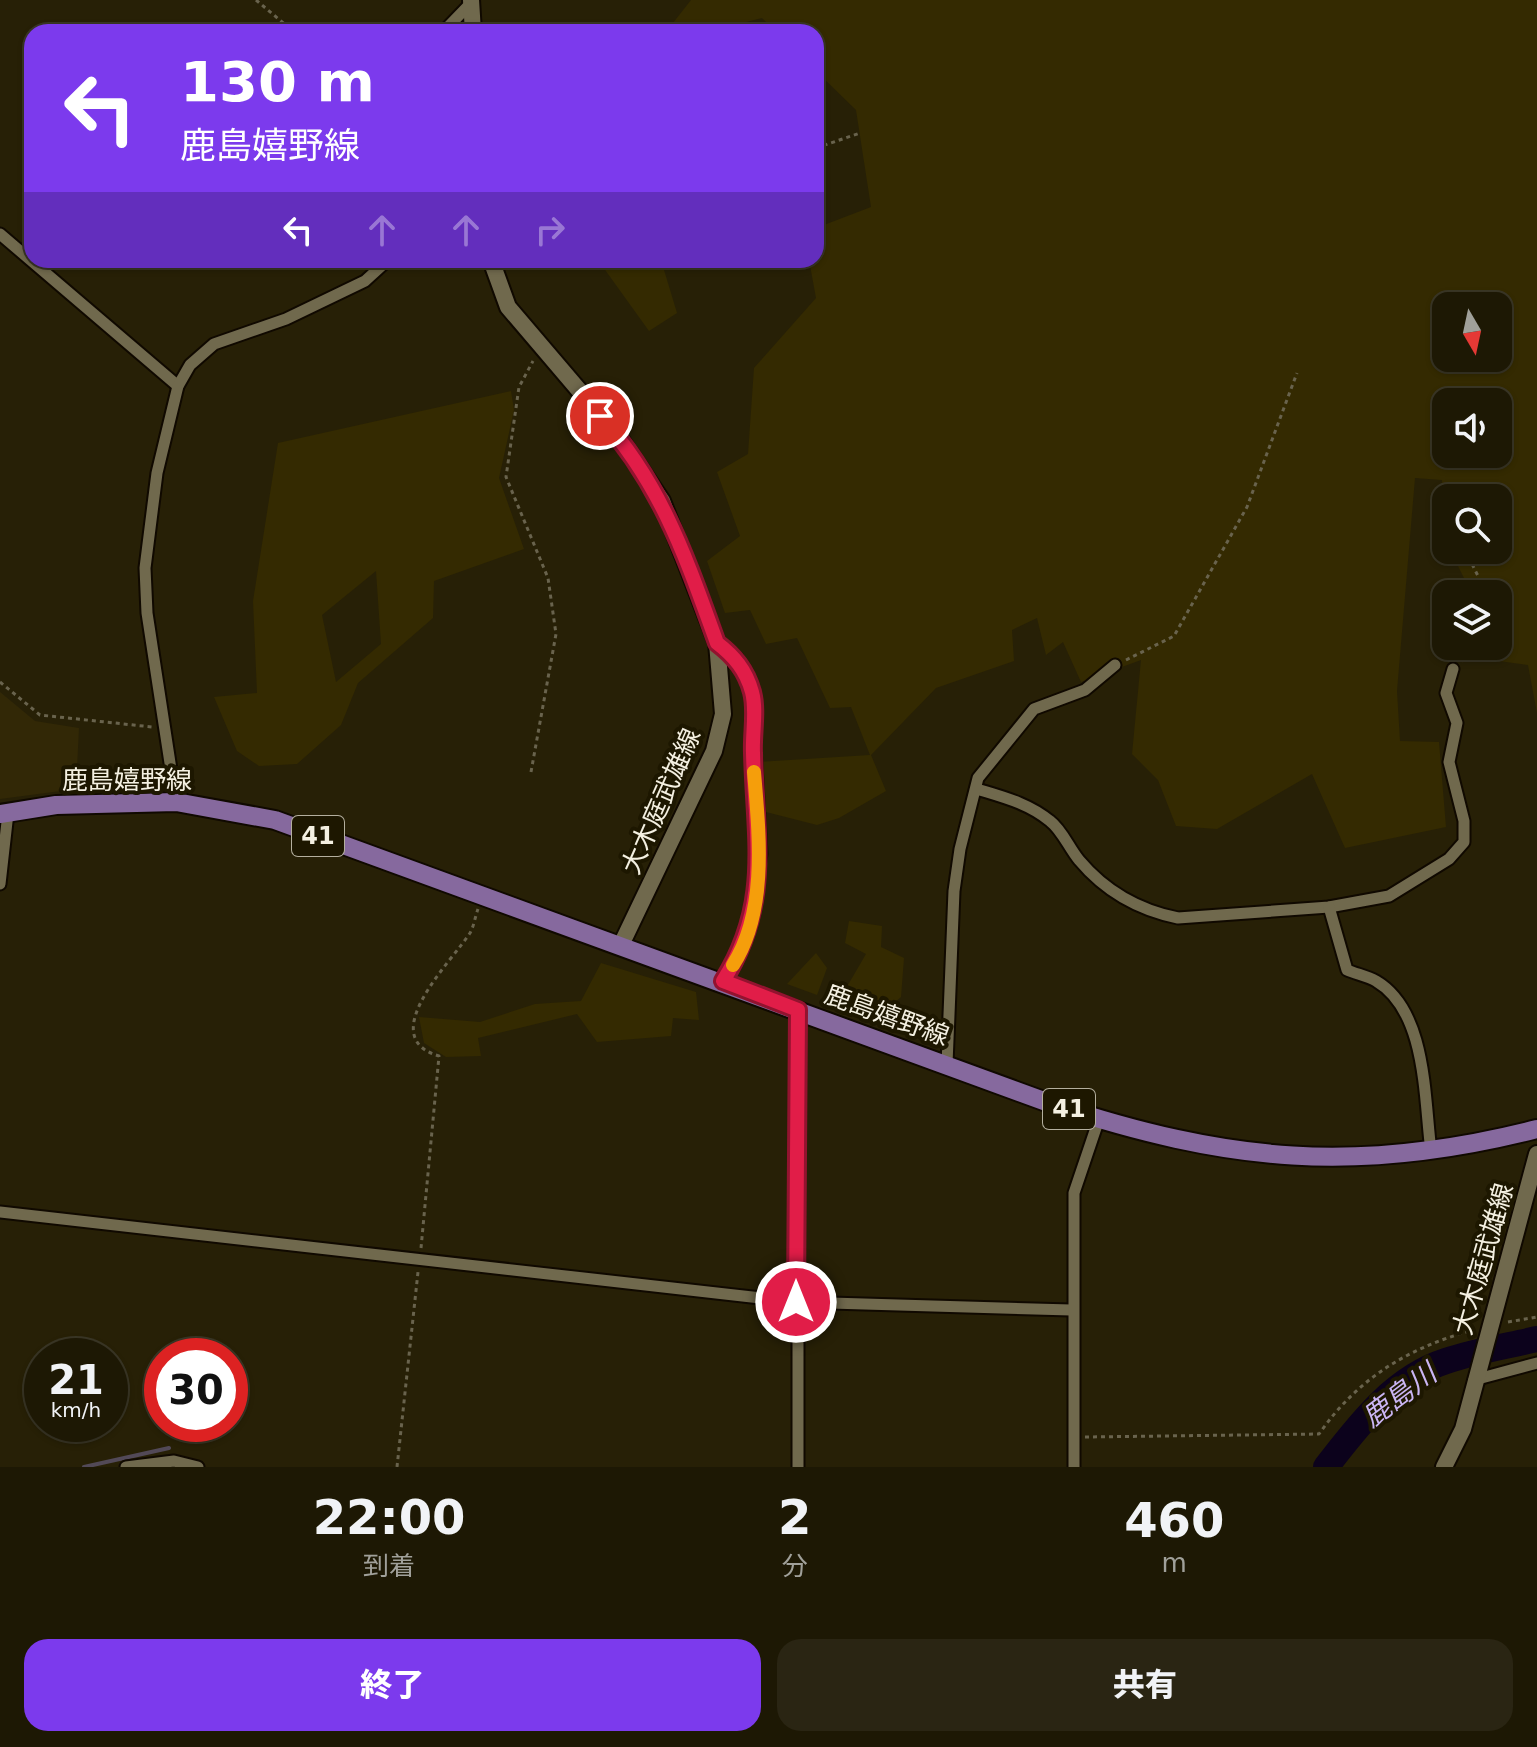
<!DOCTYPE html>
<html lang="ja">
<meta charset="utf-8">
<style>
:root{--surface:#1d1804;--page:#2a2513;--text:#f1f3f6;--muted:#a0a09a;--line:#3b3726;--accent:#7c3aed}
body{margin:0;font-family:"DejaVu Sans","Noto Sans JP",sans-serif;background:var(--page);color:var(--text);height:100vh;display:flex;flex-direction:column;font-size:30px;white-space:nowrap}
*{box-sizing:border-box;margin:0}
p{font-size:26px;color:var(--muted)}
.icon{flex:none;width:44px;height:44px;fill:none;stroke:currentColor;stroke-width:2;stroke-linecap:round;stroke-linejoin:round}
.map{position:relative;height:1467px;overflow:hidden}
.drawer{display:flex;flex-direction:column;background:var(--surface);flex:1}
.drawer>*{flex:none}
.hud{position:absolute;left:24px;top:24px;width:800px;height:244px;border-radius:24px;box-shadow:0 2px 6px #0004,0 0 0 2px var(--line);background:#7c3aed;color:#fff;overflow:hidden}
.needle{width:52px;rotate:171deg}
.tools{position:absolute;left:1432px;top:292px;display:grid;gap:16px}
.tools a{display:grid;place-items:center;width:80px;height:80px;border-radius:16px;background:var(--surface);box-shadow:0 2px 6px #0004,0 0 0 2px var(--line);font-size:40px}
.speed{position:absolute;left:24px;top:1338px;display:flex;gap:16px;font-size:40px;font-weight:700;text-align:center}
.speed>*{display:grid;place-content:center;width:104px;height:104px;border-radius:50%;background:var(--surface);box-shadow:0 2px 6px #0004,0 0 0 2px var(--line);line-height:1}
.speed small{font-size:20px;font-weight:400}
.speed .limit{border:12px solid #d22;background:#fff;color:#111}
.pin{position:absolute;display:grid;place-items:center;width:68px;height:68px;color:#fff;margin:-34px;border:4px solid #fff;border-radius:50%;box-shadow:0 2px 8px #0007}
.me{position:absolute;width:88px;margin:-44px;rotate:0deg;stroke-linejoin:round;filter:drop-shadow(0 0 6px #0008)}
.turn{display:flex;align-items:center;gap:28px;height:168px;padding:0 24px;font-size:36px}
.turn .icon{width:104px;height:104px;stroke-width:2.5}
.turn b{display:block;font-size:56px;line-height:68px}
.lanes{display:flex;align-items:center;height:76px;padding:0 24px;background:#0003;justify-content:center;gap:40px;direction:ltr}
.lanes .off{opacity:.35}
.eta{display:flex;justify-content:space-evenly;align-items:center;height:136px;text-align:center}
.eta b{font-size:48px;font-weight:800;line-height:56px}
.button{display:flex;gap:16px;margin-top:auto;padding:16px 24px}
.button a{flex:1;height:92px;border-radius:24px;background:var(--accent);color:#fff;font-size:32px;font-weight:800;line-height:92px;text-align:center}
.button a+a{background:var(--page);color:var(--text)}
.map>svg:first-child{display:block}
.built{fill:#322806}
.green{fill:#342a01;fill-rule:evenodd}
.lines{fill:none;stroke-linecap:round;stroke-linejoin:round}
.stream{stroke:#524957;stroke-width:4}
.river{stroke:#0c021c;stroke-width:26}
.street-casing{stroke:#100900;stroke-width:15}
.secondary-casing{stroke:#100900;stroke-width:20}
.primary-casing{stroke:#100900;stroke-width:22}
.path{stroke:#69634d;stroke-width:3;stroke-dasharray:4 4;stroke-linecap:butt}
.street{stroke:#70694d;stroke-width:11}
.secondary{stroke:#70694d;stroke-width:16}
.primary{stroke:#86699e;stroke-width:18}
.route-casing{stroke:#92132f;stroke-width:20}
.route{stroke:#e11d48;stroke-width:14}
.slow{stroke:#f59e0b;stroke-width:14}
.labels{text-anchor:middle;stroke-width:8;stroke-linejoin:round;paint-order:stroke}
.shield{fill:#1d1700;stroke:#b4af9e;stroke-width:2}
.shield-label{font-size:24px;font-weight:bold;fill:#f4f0e1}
.street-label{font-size:26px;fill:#f4f0e1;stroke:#1d1700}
.water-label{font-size:28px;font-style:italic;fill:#cab5f3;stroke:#1d1700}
</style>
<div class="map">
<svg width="1537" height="1467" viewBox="0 0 1537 1467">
<rect width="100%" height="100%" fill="#272006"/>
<path class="built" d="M0 692 35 721 79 728 76 789 0 799Z"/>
<g class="green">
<path d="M691 0H1537V713L1528 665 1463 656 1469 646H1498V594H1472L1450 550H1498V498H1446V542L1442 480 1415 478 1397 691 1400 741 1439 742 1446 827 1345 848 1312 774 1217 829 1176 826 1158 780 1132 754 1141 660 1081 682 1063 642 1046 655 1037 618 1012 630 1014 661 936 688 871 755 886 791 839 818 817 825 762 811 757 762 870 755 851 707 830 708 797 638 766 644 750 610 725 613 707 561 740 536 717 472 748 454 754 368 816 298 809 260H816V228L871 207 856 110 816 71V32H776L762 18 707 32H647L669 28ZM1446 306H1498V358H1446ZM1446 402H1498V454H1446Z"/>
<path d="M598 260H661L677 313 649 331Z"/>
<path d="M511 391 514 410 499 478 524 549 434 581 433 618 358 683 341 725 297 764 259 766 237 751 214 697 257 693 253 601 278 443ZM376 571 381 644 336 682 322 615Z"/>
<path d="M849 921 882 926 881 947 904 958 901 997 877 1017 838 1002 866 954 845 943Z"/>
<path d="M816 953 827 968 817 995 787 984Z"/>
<path d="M601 963 696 992 699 1020 673 1018 671 1036 597 1042 577 1014 478 1038 481 1056 446 1057 424 1043 419 1017 480 1022 535 1004 581 1001Z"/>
</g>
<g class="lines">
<path class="stream" d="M84 1467 169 1448"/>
<path class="river" d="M1326 1467C1358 1426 1393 1378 1446 1361 1475 1351 1507 1346 1537 1339"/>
<g class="street-casing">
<g id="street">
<path d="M443 32 472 2"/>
<path d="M0 234 178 386"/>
<path d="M717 643 737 658 752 693 761 854 751 914 738 957 723 981"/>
<path d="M977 789C1003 797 1028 803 1050 821 1062 830 1069 848 1079 860 1105 891 1138 910 1178 918L1329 907 1389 896 1449 859 1464 842V821L1449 762 1457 723 1446 693 1453 669"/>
<path d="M176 802 147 613 145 568 157 473 178 386 190 365 214 344 286 319 365 281 388 260"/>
<path d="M0 884 8 813"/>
<path d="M1329 907 1347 970C1356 974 1367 976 1376 981 1427 1011 1424 1098 1431 1151"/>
<path d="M947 1064 954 891 960 849 978 778 1034 709 1085 690 1115 665"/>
<path d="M0 1212 796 1302 1071 1310"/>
<path d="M1474 1380 1537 1363"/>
<path d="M126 1467 174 1461 198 1467"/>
<path d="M798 1467V1010"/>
<path d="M1074 1467V1193L1099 1119"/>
</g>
</g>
<g class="secondary-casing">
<g id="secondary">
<path d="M471 0 473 32"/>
<path d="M491 260 508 307 618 436 662 501 717 643 723 714 714 751 621 945"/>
<path d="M1444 1467 1463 1429 1537 1154"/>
</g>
</g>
<g class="primary-casing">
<path id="primary" d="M0 814 56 805 176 802 275 820 1052 1104C1227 1162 1357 1175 1537 1129"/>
</g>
<g class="path">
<path d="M256 0 294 32"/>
<path d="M816 148 860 133"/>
<path d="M1474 498 1481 485"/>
<path d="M1465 550 1487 594"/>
<path d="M1126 660 1174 636 1247 507 1297 373"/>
<path d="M1462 661 1481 646"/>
<path d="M0 682 40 715 152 727"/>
<path d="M531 772 556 634 548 578 506 477 519 387 533 361"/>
<path d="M421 1248 439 1056C373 1037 453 960 470 933 474 926 475 917 478 909"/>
<path d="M1508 1322 1537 1317"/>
<path d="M1085 1437 1319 1434C1358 1378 1408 1348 1473 1330"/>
<path d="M397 1467 418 1272"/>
</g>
<use href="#street" class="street"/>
<use href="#secondary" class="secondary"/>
<use href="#primary" class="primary"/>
</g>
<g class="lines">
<g class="route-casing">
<path id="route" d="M600 416C662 485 686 558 717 643 734 656 746 670 752 692 757 710 752 734 753 753 755 838 772 903 723 981L798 1010 796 1302"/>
</g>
<use href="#route" class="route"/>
<path class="slow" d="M733 965C768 910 759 833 754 772"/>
</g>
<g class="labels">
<g class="shield">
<rect x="292" y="816" width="52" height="40" rx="6"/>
<rect x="1043" y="1089" width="52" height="40" rx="6"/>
</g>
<g class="shield-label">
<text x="318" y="844">41</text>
<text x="1069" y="1117">41</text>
</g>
<g class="street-label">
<text x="127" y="789">鹿島嬉野線</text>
<text transform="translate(661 801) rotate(-66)" y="9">大木庭武雄線</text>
<text transform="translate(887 1015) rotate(20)" y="9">鹿島嬉野線</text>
<text transform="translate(1483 1259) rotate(-74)" y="9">大木庭武雄線</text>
</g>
<g class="water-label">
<text transform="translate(1399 1395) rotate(-37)" y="10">鹿島川</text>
</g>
</g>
</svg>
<div class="tools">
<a><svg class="needle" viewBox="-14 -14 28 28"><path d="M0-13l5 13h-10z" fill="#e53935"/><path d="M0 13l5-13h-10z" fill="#a0a09a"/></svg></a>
<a><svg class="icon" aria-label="sound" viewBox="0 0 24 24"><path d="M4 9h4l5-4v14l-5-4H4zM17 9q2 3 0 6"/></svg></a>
<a><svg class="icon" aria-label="search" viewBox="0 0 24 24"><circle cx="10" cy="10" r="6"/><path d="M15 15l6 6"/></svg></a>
<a><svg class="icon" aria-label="layers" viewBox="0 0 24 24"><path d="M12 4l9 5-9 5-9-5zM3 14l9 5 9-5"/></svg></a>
</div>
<div class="speed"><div>21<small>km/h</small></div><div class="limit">30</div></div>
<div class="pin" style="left:600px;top:416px;background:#d93025"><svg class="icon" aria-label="arrive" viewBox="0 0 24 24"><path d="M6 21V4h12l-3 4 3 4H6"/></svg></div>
<svg class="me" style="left:796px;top:1302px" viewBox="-20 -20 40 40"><circle r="17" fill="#e11d48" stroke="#fff" stroke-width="3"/><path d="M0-11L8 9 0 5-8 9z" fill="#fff"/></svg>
<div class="hud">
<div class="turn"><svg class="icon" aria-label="left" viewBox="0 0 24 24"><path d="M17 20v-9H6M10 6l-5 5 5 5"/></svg><div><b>130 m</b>鹿島嬉野線</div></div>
<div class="lanes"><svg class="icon" aria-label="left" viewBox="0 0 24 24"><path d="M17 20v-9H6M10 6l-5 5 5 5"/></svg><svg class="icon off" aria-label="ahead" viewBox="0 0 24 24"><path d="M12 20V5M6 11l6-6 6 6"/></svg><svg class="icon off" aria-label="ahead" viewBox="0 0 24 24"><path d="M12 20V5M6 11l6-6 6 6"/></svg><svg class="icon off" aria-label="right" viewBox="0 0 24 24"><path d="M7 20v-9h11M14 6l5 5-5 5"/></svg></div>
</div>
</div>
<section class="drawer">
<div class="eta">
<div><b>22:00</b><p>到着</p></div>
<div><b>2</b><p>分</p></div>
<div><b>460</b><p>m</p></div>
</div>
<div class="button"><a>終了</a><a>共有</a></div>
</section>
